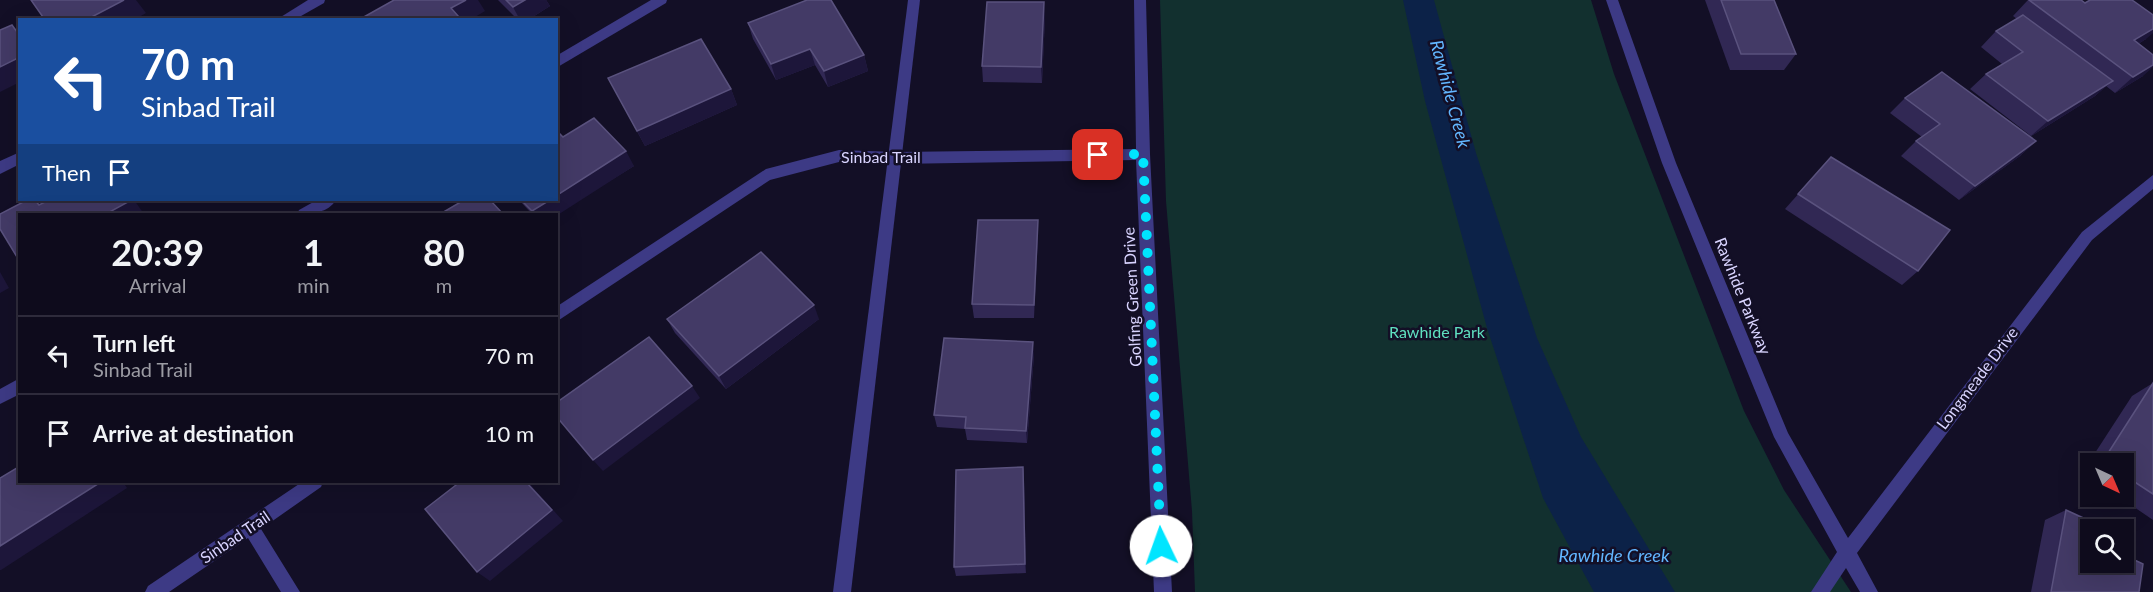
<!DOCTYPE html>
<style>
:root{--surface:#0e0b1c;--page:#171425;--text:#f1f3f6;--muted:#9b9ba3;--line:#2e2b3b}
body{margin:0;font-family:Lato,sans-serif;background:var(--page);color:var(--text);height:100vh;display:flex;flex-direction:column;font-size:22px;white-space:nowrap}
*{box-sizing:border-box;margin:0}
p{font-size:20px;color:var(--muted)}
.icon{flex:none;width:33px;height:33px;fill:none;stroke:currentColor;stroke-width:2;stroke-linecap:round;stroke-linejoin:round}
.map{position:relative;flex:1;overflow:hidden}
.sheet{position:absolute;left:18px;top:213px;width:540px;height:270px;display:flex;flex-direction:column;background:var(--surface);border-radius:0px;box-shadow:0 6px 24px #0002,0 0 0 2px var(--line)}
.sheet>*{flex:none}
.hud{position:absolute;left:18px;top:18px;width:540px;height:183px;border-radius:0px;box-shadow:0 6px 24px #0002,0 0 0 2px var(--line);background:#1a4fa0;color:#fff;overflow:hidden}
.needle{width:39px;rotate:136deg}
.tools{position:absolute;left:2080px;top:453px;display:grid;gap:12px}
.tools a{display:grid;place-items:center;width:54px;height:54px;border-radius:0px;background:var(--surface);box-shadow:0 6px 24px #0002,0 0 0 2px var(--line);font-size:30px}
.pin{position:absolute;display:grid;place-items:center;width:51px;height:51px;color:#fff;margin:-26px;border-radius:12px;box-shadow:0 3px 9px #0006}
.me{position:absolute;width:66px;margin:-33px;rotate:357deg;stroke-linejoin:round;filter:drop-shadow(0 0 4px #0008)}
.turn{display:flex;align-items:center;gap:21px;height:126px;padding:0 24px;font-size:27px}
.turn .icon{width:78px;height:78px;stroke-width:2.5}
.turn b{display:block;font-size:42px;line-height:51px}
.then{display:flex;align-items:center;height:57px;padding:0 24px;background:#0003;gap:12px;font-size:22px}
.eta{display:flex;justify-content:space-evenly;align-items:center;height:102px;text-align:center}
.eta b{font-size:36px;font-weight:700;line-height:42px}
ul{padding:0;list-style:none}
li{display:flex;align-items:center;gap:18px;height:78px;padding:0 24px;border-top:2px solid var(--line)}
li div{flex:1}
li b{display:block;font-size:22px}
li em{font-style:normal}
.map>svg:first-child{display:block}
.green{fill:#12302f}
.water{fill:#0c2248}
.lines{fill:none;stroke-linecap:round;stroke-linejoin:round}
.service{fill:#3d3a85;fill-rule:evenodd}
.minor{fill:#3d3a85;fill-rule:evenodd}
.wall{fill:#312854}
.shaded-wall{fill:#1d163a}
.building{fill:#433a66;stroke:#5a527e;stroke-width:1.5}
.route{stroke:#00e5ff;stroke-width:10;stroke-dasharray:0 18}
.labels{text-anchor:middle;stroke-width:5;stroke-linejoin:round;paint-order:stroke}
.street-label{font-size:16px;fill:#d9d4ff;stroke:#130f26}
.park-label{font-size:16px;fill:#5fe0c0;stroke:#130f26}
.water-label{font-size:18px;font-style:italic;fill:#62b6ff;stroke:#130f26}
</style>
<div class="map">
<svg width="2153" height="592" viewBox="0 0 2153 592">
<rect width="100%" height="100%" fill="#130f26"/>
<path class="green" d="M1160 0H1591L1614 74 1744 411 1784 490 1851 592H1195L1192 511 1166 201Z"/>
<path class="water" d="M1403 0H1434L1476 153 1537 338 1581 437 1675 592H1594L1543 498 1487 328 1425 101Z"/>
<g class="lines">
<g class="service">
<path d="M651 0H667L666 3 556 68V56Z"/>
<path d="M908 0H920L851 592H833Z"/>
<path d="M317 200H336C328 213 312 214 297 214L299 210Z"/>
<path d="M20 378V394L0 404V389Z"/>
</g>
<g class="minor">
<path d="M308 0H325L324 3 294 20H276Z"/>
<path d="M1134 0H1146L1150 154 1172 592H1154L1136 160 896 164 839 162 770 180 556 322V307L766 169 839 150 896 152 1136 149Z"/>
<path d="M1606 0H1618L1676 163 1788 433 1848 538 2082 232 2153 175V189L2092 240 1857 553 1878 592H1860L1846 568 1830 592H1811L1837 552 1774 437 1662 163Z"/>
<path d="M20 152V164L0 174V161Z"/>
<path d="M302 482H323L321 487 261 529 300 592H281L248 538 169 592H145L148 586Z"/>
</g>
</g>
<g class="wall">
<path d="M498 0H546L550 6 528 20H518Z"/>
<path d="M1705 0H1774L1796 54 1784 70H1730Z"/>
<path d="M2028 0H2081L2146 39 2138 44 2143 76 2115 93 2106 86 2095 96 2031 136 1970 89 1986 74 2002 64 1981 47 1996 31 2017 19 2013 16Z"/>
<path d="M1045 18 1042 83 983 82 982 66Z"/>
<path d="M748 23 864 55 868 71 828 87 815 65 776 80 753 39Z"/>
<path d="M608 78 731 89 737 105 645 146Z"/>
<path d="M1905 98 2036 141 2020 156 1959 200 1901 156 1916 141 1922 137 1890 113Z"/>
<path d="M563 137 634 166 556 214H532L519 200H556Z"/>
<path d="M1831 157 1918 271 1902 285 1785 209Z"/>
<path d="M1038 235 1034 318H974L972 304Z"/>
<path d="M667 319H819L726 389 675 333Z"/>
<path d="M1034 355 1027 443 967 440 965 429 937 427 934 415Z"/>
<path d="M2153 383V520L2118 496H2124V464H2091V479L2082 473 2132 396Z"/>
<path d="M1023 467 1024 479 1026 573 956 576 954 567Z"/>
<path d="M2066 510 2091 562 2139 592H2031L2045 520Z"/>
</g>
<g class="shaded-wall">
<path d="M124 0H136L146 13 134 20H86Z"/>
<path d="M466 0H478L485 11 470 20H454L451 8Z"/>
<path d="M525 0H546L550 6 528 20H520L513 7Z"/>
<path d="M1044 2 1045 18 1042 83 1041 67Z"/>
<path d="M2153 29V33L2146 39 2116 57 2134 40Z"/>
<path d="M810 49 815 65 776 80 771 64Z"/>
<path d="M864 55 868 71 828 87 824 71Z"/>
<path d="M20 57V82L0 92V67Z"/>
<path d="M2153 65V67L2143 76 2115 93 2133 77Z"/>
<path d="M2113 81 2095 96 2031 136 2048 121Z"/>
<path d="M731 89 737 105 645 146 637 131Z"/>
<path d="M2036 141 2020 156 1959 200 1975 186Z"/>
<path d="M626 151 634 166 556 216V214H534L532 211 550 200H556V196Z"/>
<path d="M35 200H38L52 211 39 205Z"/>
<path d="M127 200H134L144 214H106Z"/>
<path d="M1038 220V235L1034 318V305Z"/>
<path d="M0 272 9 288 0 293Z"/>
<path d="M814 305 819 319 726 389 719 376Z"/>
<path d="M1033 342 1034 355 1027 443 1026 431Z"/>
<path d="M692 386 700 398 603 471 593 460Z"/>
<path d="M1023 467 1024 479 1026 573 1025 564Z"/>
<path d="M101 482H123L127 488 1 570H0V546Z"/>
<path d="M526 482H528L563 521 490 581 477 572Z"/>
</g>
<g class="building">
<path d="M31 0H124L86 20H45Z"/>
<path d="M394 0H466L451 8 459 17 454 20H364L362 18Z"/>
<path d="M506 0H525L513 7Z"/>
<path d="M807 0H831L864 55 824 71 810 49 771 64 748 23Z"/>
<path d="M1721 0H1774L1796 54H1741Z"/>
<path d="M2029 0H2081L2085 3 2090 0H2132L2153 15V29L2134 40 2153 55V65L2133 77Z"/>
<path d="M987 2H1044L1041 67 982 66Z"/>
<path d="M2023 15 2113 81 2048 121 1986 74 2023 52 1996 31Z"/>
<path d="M12 25 20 36V57L0 67V30Z"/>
<path d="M701 39 731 89 637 131 608 78Z"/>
<path d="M1942 72 2036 141 1975 186 1916 141 1940 124 1905 98Z"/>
<path d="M594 118 626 151 556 196V130L563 137Z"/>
<path d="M1831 157 1950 230 1918 271 1798 194Z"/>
<path d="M27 200H35L39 205 49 200H127L128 202 106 214H20V262L0 229V214Z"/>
<path d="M464 200H490L503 214H440Z"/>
<path d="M521 200H550L532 211Z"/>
<path d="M978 220H1038L1034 305 972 304Z"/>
<path d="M761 252 814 305 719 376 667 319Z"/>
<path d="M649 337 692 386 593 460 556 416V403Z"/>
<path d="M944 338 1033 342 1026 431 965 428 966 417 934 415Z"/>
<path d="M2153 383V494L2124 475V464H2106L2103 461Z"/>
<path d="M20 466V482H101L0 546V478Z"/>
<path d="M1023 467 1025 564 954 567 956 470Z"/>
<path d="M460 482H526L552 510 477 572 425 509Z"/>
<path d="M2066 510 2103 527 2102 530H2091V562H2124V555L2143 564 2139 592H2051Z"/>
</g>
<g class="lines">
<path class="route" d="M1098 155 1143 154 1161 546"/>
</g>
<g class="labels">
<g class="street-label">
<text x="881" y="163">Sinbad Trail</text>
<text transform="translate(1743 296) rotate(68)" y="6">Rawhide Parkway</text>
<text transform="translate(1132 297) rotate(-93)" y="6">Golfing Green Drive</text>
<text transform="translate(1977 378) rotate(-53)" y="6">Longmeade Drive</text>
<text transform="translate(235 537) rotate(-34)" y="6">Sinbad Trail</text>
</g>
<g class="park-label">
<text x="1437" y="338">Rawhide Park</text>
</g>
<g class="water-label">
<text transform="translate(1450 94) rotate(75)" y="6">Rawhide Creek</text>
<text x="1614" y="562">Rawhide Creek</text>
</g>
</g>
</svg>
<div class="tools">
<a><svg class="needle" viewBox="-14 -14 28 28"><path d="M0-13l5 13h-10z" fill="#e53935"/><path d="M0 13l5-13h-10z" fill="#9b9ba3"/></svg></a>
<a><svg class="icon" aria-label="search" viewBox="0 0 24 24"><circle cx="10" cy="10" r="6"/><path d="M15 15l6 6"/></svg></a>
</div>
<div class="pin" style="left:1098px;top:155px;background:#d93025"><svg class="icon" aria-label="arrive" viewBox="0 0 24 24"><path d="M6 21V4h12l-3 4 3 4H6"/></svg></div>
<svg class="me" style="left:1161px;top:546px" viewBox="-20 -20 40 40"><circle r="19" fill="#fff"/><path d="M0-13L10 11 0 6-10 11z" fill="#00e5ff"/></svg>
<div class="hud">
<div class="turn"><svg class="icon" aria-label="left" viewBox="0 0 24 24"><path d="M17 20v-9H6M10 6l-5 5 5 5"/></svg><div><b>70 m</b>Sinbad Trail</div></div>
<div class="then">Then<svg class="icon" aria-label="arrive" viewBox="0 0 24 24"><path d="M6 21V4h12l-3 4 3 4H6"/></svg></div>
</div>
<section class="sheet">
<div class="eta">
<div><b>20:39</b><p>Arrival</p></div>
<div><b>1</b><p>min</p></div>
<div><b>80</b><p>m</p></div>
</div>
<ul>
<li><svg class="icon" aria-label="left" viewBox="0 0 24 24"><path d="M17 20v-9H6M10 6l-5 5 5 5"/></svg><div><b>Turn left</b><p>Sinbad Trail</p></div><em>70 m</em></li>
<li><svg class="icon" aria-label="arrive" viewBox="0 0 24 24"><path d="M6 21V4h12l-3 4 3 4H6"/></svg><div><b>Arrive at destination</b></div><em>10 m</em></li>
</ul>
</section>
</div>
